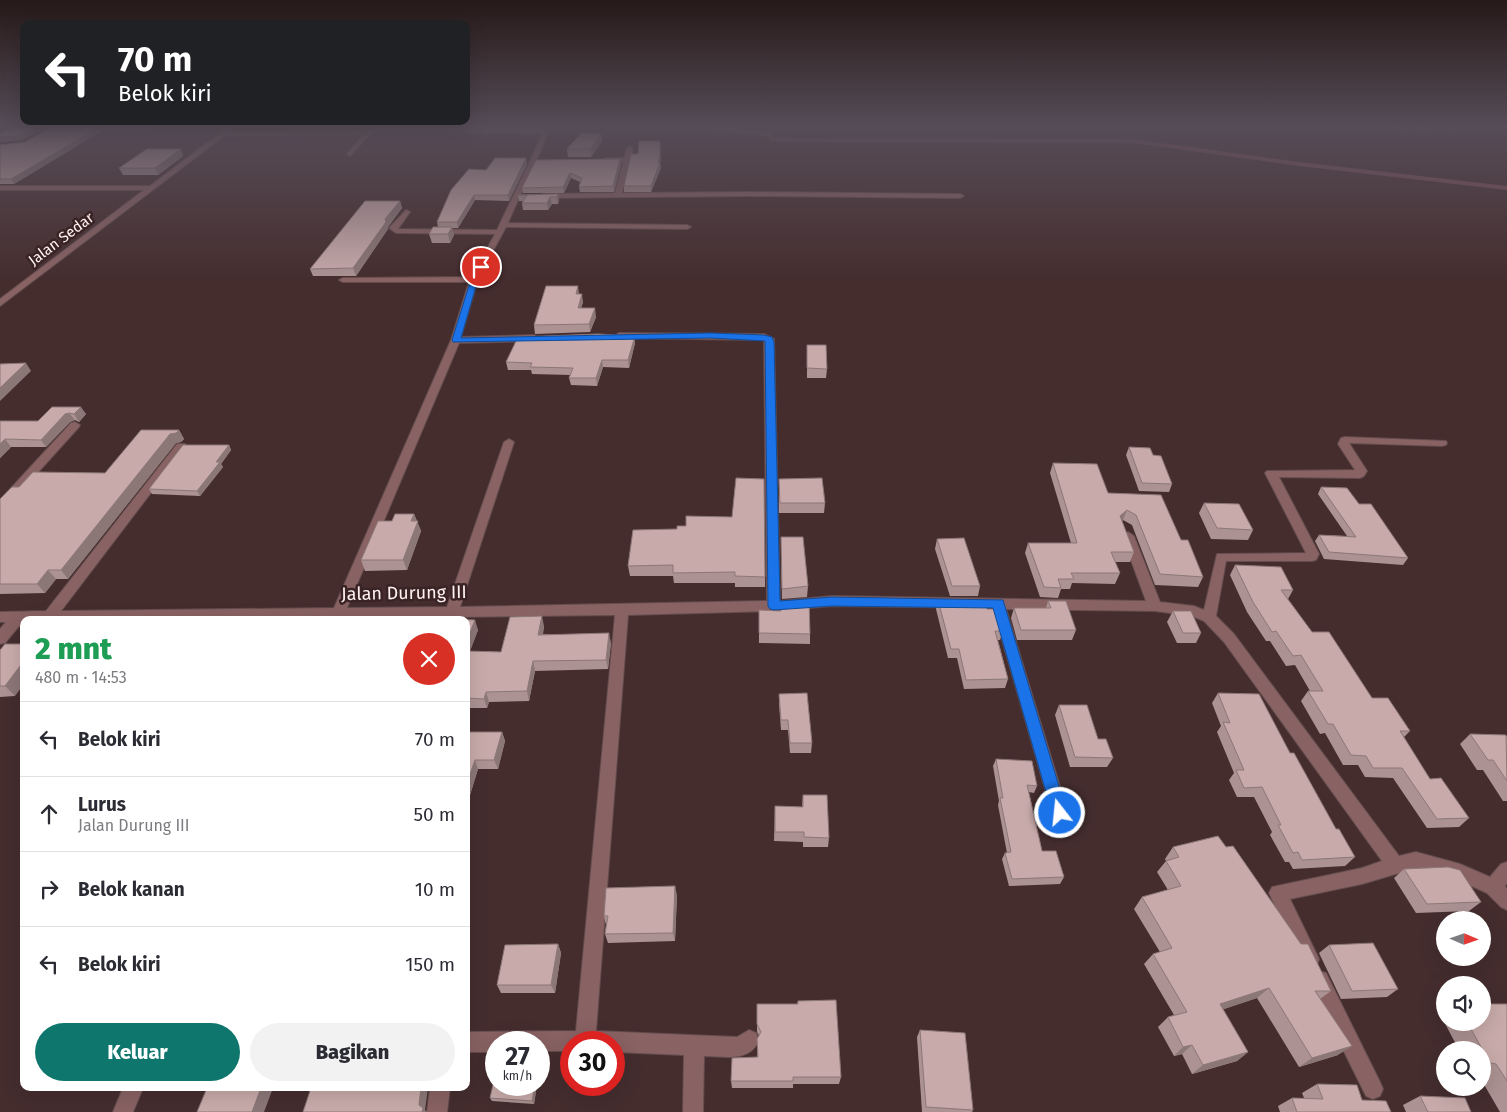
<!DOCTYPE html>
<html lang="id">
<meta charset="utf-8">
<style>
:root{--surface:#fff;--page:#f2f2f3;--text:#2b2b33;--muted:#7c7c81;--line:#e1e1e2;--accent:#0f766e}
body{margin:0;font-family:"Fira Sans",sans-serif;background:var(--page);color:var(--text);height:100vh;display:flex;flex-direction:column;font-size:19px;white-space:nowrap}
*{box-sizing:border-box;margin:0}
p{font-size:16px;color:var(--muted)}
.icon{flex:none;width:28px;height:28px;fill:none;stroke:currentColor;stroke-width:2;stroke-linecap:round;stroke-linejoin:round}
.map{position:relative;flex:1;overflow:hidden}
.side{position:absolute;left:20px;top:616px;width:450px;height:475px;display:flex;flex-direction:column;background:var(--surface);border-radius:10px;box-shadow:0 5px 20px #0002}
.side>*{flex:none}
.top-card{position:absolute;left:20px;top:20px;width:450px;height:105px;border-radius:10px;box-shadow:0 5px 20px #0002;background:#202124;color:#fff;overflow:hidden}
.needle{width:32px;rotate:92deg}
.fabs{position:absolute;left:1436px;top:911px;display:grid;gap:10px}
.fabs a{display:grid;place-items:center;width:55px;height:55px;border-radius:50%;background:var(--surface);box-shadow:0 5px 20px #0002;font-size:25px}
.speed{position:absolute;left:485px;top:1031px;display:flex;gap:10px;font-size:25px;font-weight:700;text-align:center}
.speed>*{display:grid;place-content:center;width:65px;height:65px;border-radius:50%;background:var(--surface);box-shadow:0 5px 20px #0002;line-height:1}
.speed small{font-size:12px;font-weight:400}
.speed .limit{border:8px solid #d22;background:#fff;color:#111}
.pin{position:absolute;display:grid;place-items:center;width:42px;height:42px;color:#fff;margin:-21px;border:2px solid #fff;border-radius:50%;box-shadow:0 1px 5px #0007}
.me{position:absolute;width:55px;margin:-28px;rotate:344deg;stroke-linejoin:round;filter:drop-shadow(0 0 4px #0008)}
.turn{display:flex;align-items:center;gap:18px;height:105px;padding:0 15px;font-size:22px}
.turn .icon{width:65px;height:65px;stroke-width:2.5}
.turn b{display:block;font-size:35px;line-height:42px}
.round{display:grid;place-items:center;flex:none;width:52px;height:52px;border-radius:26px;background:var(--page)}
.head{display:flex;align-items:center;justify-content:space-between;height:85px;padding:0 15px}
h1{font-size:30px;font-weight:800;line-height:38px;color:#1e9e55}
.cta{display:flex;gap:10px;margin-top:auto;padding:10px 15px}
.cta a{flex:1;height:58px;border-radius:30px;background:var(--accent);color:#fff;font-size:20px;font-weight:800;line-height:58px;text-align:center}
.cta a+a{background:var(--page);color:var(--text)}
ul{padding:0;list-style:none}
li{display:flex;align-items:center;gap:15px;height:75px;padding:0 15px;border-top:1px solid var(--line)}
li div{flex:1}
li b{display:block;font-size:19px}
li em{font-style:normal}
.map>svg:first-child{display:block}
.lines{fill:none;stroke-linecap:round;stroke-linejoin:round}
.stream{stroke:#7d4f56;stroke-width:4}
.minor-casing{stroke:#634c4d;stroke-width:2}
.minor{fill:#896263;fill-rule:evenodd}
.wall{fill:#ac9292}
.shaded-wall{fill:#8c7777}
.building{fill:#c8aaaa;stroke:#8c7777}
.route{fill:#1a73e8;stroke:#114b97}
.labels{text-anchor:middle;stroke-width:5;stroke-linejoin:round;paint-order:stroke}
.far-street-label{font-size:15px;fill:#fef1f1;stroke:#3a2324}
.street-label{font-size:18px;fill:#fef1f1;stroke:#3a2324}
</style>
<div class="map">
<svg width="1507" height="1112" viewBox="0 0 1507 1112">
<rect width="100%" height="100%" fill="#452d2e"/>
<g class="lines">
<path class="stream" d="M666 125 682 127 702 126 770 135 771 139 791 140 1133 141 1299 164 1507 188"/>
<g class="minor-casing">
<g id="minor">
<path d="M165 125H237L228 132 365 131 381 126 540 128 548 132C537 163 521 192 508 223L687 225 691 227 687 229 506 227 478 279 461 337 534 335 539 338 534 341 459 343 347 608 447 607 504 442 509 439 514 442 460 607 767 601 764 340 616 338 614 336 619 333 764 334 774 339 780 601 832 596 1146 601 1122 536 1128 532 1134 536 1160 602 1194 606 1204 610 1217 554 1306 553 1265 473 1267 471 1355 470 1338 444 1341 438 1345 437 1446 441 1447 443 1446 445 1442 446 1349 443 1367 471 1364 476 1360 478 1279 477 1319 554 1316 560 1312 561H1226L1216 616 1234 634 1399 856 1416 852 1460 864 1490 877 1501 864 1507 862V883L1505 886 1507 889V910L1501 907 1487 893 1458 880 1416 868 1362 884 1290 899 1319 959 1317 966 1310 968 1303 966 1269 893 1272 887 1362 868 1382 861 1224 642 1204 621 1192 616 1155 611 1006 609 1068 813 1066 818 1060 820 1054 818 1052 813 993 608 832 606 774 611 628 615 596 1031 737 1037 749 1030 756 1033 759 1040C750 1063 724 1056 704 1056L703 1112H683L684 1055 614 1052V1042H571V1051H539V1042H496V1052H466V1032L576 1031 615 615 457 617 456 620H442L443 617 343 618 342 620H330L329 618 24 620 5 643 0 644V629L6 622H0V612L46 611 177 444H185L186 446 185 448 61 611 334 608 451 340 469 282H343L339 280 343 278 471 277 495 234 396 233 389 228 406 210 410 212 398 229 497 230C512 197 529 166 542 133L381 130 371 133 350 156 347 154 363 135 224 136 0 306V299L144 190H0V186H150L228 127 167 128Z"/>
<path d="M1390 125H1397L1405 130 1400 131Z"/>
<path d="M1413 125H1420L1428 130 1423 131Z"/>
<path d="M1441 125H1448L1459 131 1454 132Z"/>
<path d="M630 146 633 148 622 193 749 192 960 194 964 196 960 198 749 196 543 198 539 196 543 194 615 193 623 162H605L602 160 605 158H624L627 148Z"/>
<path d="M75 422 80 425 79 427 4 510 0 511V500L71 423Z"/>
<path d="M1319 971 1326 973 1380 1082 1383 1089 1380 1096 1373 1099 1366 1096 1312 987 1310 980 1312 973Z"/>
<path d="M123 1088H143L133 1112H113Z"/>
<path d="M430 1088H450L447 1112H427Z"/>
</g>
</g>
<use href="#minor" class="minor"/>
</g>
<g class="wall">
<path d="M54 125H163L156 129H105L14 184H0V145L25 142Z"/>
<path d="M601 134 602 141 591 157H568L567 149Z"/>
<path d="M183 156 158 175H123L119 168Z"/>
<path d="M526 158 527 164 509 201 475 200 458 228H452L454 235 450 243H432L429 234 438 227 437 222 486 170Z"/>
<path d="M620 159 621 164 614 192H580L579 187 580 182 571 178 564 193H523L522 188 536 160Z"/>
<path d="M661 160 660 163 661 168 651 192H624V186Z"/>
<path d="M558 194 559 200 558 204H552L548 210H523L522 203 523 201H519L518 195Z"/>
<path d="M400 201 402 208 388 227V229L356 276H313L310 269Z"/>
<path d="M579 294 583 302 581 308 596 317 590 332 535 334 534 325Z"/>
<path d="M635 336V343L629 368 603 367 597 386 571 385 569 378 570 375 532 374 531 370H508L506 362Z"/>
<path d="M807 345 827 369 826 378H807Z"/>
<path d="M52 407 86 414 79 422 75 420 70 422 46 447H11L0 458V421H38Z"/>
<path d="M179 430 184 439 181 442 176 443 68 579H56L45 593 0 594V499L19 487 105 473Z"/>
<path d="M229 445 231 450 221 464 223 467 200 496 152 494 149 489Z"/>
<path d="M1129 447 1153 455 1172 484 1169 492 1139 491 1126 455Z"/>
<path d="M1053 463 1108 493 1181 540 1203 577 1198 587 1155 585 1132 525 1123 520 1122 521 1134 552 1130 562H1115L1120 573 1115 584 1072 583 1070 589H1061L1058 598 1040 597 1025 553 1028 543H1071L1050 473Z"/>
<path d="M779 479 825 503 824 513H779Z"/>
<path d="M1321 487 1359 504 1408 558 1403 565 1324 559 1315 541 1319 535 1347 536 1318 494Z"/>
<path d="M1204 503 1253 530 1248 540 1211 539 1199 513Z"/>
<path d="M414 514 421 531 407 570 365 571 361 560 392 521Z"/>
<path d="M633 530 765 577V587H735V583H674L673 576H630L628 566Z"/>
<path d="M781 537 808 586 807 597 782 599Z"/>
<path d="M937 539 980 586 978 596H950L935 549Z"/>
<path d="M1235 565 1293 590 1288 599 1312 632 1372 698 1410 731 1404 737 1430 779 1469 818 1459 827 1427 828 1393 778 1365 777 1358 765H1343L1325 733 1320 734 1301 701 1308 691H1310L1295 665 1286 666 1270 641H1266L1247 612 1230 575Z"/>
<path d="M938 600 987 609 1003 631 1000 640H998L1008 679 1005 688 964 689 957 658H948L936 609Z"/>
<path d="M1048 601 1076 630 1072 640H1017L1011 618 1014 608H1046Z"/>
<path d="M780 602 810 634V644L759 643V610L780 611Z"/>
<path d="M1173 611 1201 633 1196 643H1177L1167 622Z"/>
<path d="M466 620 478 630 470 651 501 652 544 626 543 634 611 643 608 669 535 671 529 701 489 702 487 708H466Z"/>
<path d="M0 650 15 696 0 697Z"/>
<path d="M1218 693 1290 753 1336 829 1355 857 1345 866 1293 869 1289 862H1285L1270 835 1272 832 1254 797H1237L1229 780 1234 773 1217 732 1221 726 1212 703Z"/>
<path d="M779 694 812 743 811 753H790L788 730H781L779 704Z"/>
<path d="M1059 705 1098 739 1113 758 1107 767H1070L1055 715Z"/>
<path d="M466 732H502L505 741 498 769H478L466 808Z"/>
<path d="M1470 734 1507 736V801H1503L1483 770H1477L1460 744Z"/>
<path d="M996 759 1037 786 1034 793 1029 792 1042 851 1064 877 1060 884 1009 886 1002 859 1005 853H1007L998 805 999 801 993 766Z"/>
<path d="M803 795 829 838 828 847H803V842L774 841 775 806 802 807Z"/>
<path d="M1173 847H1226L1331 991 1320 999 1338 1055 1299 1067 1257 998 1223 1009 1248 1052 1237 1061 1192 1074 1182 1054 1174 1056 1158 1027 1168 1017 1174 1015 1144 964 1153 954 1160 952 1134 909 1142 897 1168 890 1157 872 1166 861 1165 859Z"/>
<path d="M1404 869 1481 902 1469 911 1416 913 1394 878Z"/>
<path d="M677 895 675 941 608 943 605 934 606 925 604 916Z"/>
<path d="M558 944 561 953 555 993H501L497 985Z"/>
<path d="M1329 945 1398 989 1387 997 1341 999 1319 953Z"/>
<path d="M798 1001 841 1077 839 1084H793V1088H732L731 1081 757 1057 759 1036 757 1032V1004H797Z"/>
<path d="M1507 1004V1112H1500L1482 1081V1050H1459L1440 1014 1445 1011V1022H1482Z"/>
<path d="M920 1030 973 1110 972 1112H922L917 1037Z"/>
<path d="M1317 1084 1362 1100 1391 1112H1280L1278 1106 1292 1098H1304L1302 1093Z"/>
<path d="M496 1085H537L534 1104 492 1101 490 1098Z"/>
<path d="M1420 1096 1471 1112H1406L1403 1105Z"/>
</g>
<g class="shaded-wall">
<path d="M40 125H50L23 140 0 142V137Z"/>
<path d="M103 125 105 129 14 184 11 179Z"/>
<path d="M154 125H163L156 129Z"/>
<path d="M601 134 602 141 591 157 590 149Z"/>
<path d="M660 146 661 160 658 168V163Z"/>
<path d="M181 149 183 156 158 175 155 168Z"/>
<path d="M526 158 527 164 509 201 508 195Z"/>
<path d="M620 159 621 164 614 192 613 186Z"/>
<path d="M660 163 661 168 651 192V186Z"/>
<path d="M570 173 571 178 564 193 563 187Z"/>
<path d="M558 194 559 200 558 204 557 197Z"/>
<path d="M474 195 475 200 458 228 457 222Z"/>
<path d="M550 197 552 204 548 210 547 203Z"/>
<path d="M400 201 402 208 388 227V229L356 276 353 268 385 219Z"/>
<path d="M452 227 454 235 450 243 448 234Z"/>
<path d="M578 286 579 294H576Z"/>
<path d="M582 294 583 302 579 316 578 308Z"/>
<path d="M595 308 596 317 590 332 589 324Z"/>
<path d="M635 336V343L629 368 628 360Z"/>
<path d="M602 360 603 367 597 386 596 378Z"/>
<path d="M26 363 31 371 0 401V388Z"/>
<path d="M81 407 86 414 79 422 74 414Z"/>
<path d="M69 413 75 420 70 422 46 447 41 440 65 414Z"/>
<path d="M179 430 184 439 181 442 176 443 68 579 61 570 170 434Z"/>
<path d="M5 439 11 447 0 458V444Z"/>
<path d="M229 445 231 450 221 464 223 467 200 496 197 491 216 462Z"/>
<path d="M1127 510 1123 520 1116 527 1120 516Z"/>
<path d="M414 514 421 531 407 570 403 560 411 521Z"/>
<path d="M48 570 56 579 45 593 37 584Z"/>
<path d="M542 616 544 626 541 644 538 635Z"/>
<path d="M475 620 478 630 466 661V643Z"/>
<path d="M609 633 611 643 608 669 606 660Z"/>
<path d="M24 661V684L15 696 5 686Z"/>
<path d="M533 661 535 671 529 701 527 691Z"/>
<path d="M486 692 489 702 487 708 484 699Z"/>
<path d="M502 732 505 741 498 769 494 760Z"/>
<path d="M475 760 478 769 466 808V786Z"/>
<path d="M675 886 677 895 675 941 673 933Z"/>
<path d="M558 944 561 953 555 993 551 985Z"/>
<path d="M1269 988 1257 998 1210 1014 1220 1004Z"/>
<path d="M1192 1045 1182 1054 1174 1056 1183 1047Z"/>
<path d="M1352 1046 1338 1055 1299 1067 1312 1058Z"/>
<path d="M1248 1052 1237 1061 1192 1074 1203 1065Z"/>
<path d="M535 1085H537L534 1104 532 1101Z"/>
<path d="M261 1088H273L264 1112H252Z"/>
<path d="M421 1088H429H428L425 1110 427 1112H422L419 1105Z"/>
</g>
<g class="building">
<path d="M17 125H40L21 136 0 137V134Z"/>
<path d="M54 125H103L11 179H0V145L25 142Z"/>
<path d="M581 133 601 134 590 149H567Z"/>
<path d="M639 141H660V154L658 163H660L651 186H624L631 154H638Z"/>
<path d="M147 149H181L155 168H119Z"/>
<path d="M495 158H526L508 195H474L457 222H437L451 190 469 169 486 170Z"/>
<path d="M620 159 613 186 579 187 582 178 570 173 563 187 522 188 536 160Z"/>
<path d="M558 194 557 197H550L547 203H522L527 195H518Z"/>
<path d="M365 201H400L385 219 386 222 353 268 310 269Z"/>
<path d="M433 227H452L448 234H429Z"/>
<path d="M546 286H578L576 294H582L578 308H595L589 324 534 325Z"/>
<path d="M598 334 635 336 628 360H602L596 378H569L573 368 530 367 532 363 506 362 518 337Z"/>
<path d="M807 345H826L827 369 807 368Z"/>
<path d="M26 363 0 388V364Z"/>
<path d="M52 407H81L74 414 69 413 65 414 41 440 5 439 0 444V421H38Z"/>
<path d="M141 430H179L176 433 170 434 61 570H48L37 584H0V499L12 487H19L33 472 105 473Z"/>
<path d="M183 445H229L216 462H220L197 491 149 489Z"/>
<path d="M1129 447 1150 448 1153 455 1161 456 1172 484 1142 483Z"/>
<path d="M1053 463 1097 464 1108 493 1161 495 1181 540H1188L1203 577 1160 574 1136 515 1127 510 1120 516 1134 552H1111L1120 573H1071L1074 579H1058L1061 588 1044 587 1028 543H1077Z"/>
<path d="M736 478 764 479 765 577 735 576V572L673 573V565L628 566 633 530 677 529V526H686V516L732 517Z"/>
<path d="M822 478 825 503H780L779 479Z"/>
<path d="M1321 487 1347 488 1359 504H1371L1408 558 1329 552 1319 535 1356 537Z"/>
<path d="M1204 503 1239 504 1253 530 1217 528Z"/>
<path d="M395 514H414L411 521H418L403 560H361L378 521H392Z"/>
<path d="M781 537H803L808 586 782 589Z"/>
<path d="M964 538 980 586H952L937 539Z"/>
<path d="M1235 565 1281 567 1293 590H1281L1312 632H1329L1372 698H1388L1410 731H1400L1430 779 1441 778 1469 818 1437 819 1402 768H1373L1366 756 1351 755 1333 724H1328L1308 691H1323L1301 655 1293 656 1276 631 1272 632 1253 602Z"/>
<path d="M809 600 810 634 759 633V610L781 611 780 602Z"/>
<path d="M938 600 985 601 987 609H997L1003 631H995L1008 679 966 680 959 649H951Z"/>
<path d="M1048 601H1066L1076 630H1021L1014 608H1051Z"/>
<path d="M1173 611H1191L1201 633H1183Z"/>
<path d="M542 616 538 635 609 633 606 660 533 661 527 691 486 692 484 699 466 698V651L501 652 510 617Z"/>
<path d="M448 619 475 620 466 643V620H448Z"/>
<path d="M5 644H24V661L5 686H0V650Z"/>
<path d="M807 693 812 743H790L788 720H781L779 694Z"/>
<path d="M1218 693 1259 694 1290 753H1294L1336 829H1339L1355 857 1302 860 1298 852 1293 853 1278 825H1281L1262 787 1244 788 1236 770H1244L1223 722 1230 723Z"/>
<path d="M1059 705H1087L1098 739H1106L1113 758 1075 757Z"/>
<path d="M466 732H502L494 760H475L466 786Z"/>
<path d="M1470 734 1506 735 1507 781 1493 760H1488Z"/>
<path d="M996 759 1032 761 1037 786 1027 785 1042 851H1056L1064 877 1012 879 1005 853 1011 852 1000 798H1003Z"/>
<path d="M803 795H827L829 838 804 837V832H775V806L803 807Z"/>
<path d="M1218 836 1226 847 1233 846 1301 944H1308L1331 991H1315L1352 1046 1312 1058 1269 988 1220 1004 1248 1052 1203 1065 1192 1045 1183 1047 1168 1017 1187 1012 1153 954 1172 948 1142 897 1181 886 1166 861 1179 857 1173 847Z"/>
<path d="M1448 867 1460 870 1481 902 1427 904 1404 869Z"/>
<path d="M675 886 673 933 605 934 608 916H604L606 888Z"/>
<path d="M1373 943 1398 989 1352 991 1329 945Z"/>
<path d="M558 944 551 985H497L505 945Z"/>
<path d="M836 1000 841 1077H793V1081H731L732 1058 758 1057 757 1039 761 1032 757 1024V1004H798V1001Z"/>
<path d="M1482 1004H1507V1081L1496 1064 1490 1063 1467 1022H1482Z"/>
<path d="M920 1030 965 1033 973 1110 926 1107Z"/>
<path d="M496 1071V1085H535L532 1101 490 1098Z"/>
<path d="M1317 1084 1357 1085 1362 1100 1386 1101 1391 1112H1297L1292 1098 1323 1099Z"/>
<path d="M207 1088H261L252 1112H197Z"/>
<path d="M311 1088H421L419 1105 423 1108 422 1112H303Z"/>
<path d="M1420 1096 1465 1098 1471 1112H1428Z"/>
</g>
<linearGradient id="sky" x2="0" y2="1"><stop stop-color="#261919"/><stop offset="0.45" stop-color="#564c57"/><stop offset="1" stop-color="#564c57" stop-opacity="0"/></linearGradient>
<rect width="1507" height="280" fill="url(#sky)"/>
<path class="route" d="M479 265 485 267 478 279 461 338 711 333 764 335 772 337 774 342 780 601 832 597 1003 600 1067 813 1065 818 1060 820 1054 818 1052 813 993 608 832 606 774 610 770 609 768 606 765 341 711 338 453 342 452 340 471 279Z"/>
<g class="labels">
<g class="far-street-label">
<text transform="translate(61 239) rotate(-37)" y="5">Jalan Sedar</text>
</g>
<g class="street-label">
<text transform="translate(404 593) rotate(-1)" y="6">Jalan Durung III</text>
</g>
</g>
</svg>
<div class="fabs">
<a><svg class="needle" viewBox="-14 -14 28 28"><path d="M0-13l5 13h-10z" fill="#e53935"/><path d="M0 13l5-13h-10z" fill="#7c7c81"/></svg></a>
<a><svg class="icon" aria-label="sound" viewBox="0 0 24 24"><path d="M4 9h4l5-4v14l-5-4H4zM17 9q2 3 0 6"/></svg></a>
<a><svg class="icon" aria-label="search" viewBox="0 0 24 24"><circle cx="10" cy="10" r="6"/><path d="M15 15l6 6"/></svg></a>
</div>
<div class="speed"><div>27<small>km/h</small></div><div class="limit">30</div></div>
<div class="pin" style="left:481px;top:267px;background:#d93025"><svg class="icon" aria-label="arrive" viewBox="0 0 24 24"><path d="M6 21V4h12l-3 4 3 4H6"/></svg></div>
<svg class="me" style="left:1060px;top:813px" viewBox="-20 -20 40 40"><circle r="17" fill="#1a73e8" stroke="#fff" stroke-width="3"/><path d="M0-11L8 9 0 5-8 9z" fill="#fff"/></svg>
<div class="top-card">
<div class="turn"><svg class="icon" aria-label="left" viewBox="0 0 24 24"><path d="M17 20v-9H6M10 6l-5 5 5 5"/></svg><div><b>70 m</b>Belok kiri</div></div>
</div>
<section class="side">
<div class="head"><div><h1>2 mnt</h1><p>480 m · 14:53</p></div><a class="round" style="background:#d93025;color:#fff"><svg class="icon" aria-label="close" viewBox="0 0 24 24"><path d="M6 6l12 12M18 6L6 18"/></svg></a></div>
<ul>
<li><svg class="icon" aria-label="left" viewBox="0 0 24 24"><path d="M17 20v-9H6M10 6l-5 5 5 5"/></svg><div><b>Belok kiri</b></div><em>70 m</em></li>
<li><svg class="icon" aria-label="ahead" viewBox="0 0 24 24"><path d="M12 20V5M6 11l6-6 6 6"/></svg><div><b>Lurus</b><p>Jalan Durung III</p></div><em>50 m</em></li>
<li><svg class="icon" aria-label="right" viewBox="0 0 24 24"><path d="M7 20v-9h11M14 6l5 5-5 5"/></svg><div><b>Belok kanan</b></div><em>10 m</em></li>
<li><svg class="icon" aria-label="left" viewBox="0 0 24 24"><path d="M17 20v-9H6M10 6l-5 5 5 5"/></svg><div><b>Belok kiri</b></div><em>150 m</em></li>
</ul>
<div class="cta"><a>Keluar</a><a>Bagikan</a></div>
</section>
</div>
